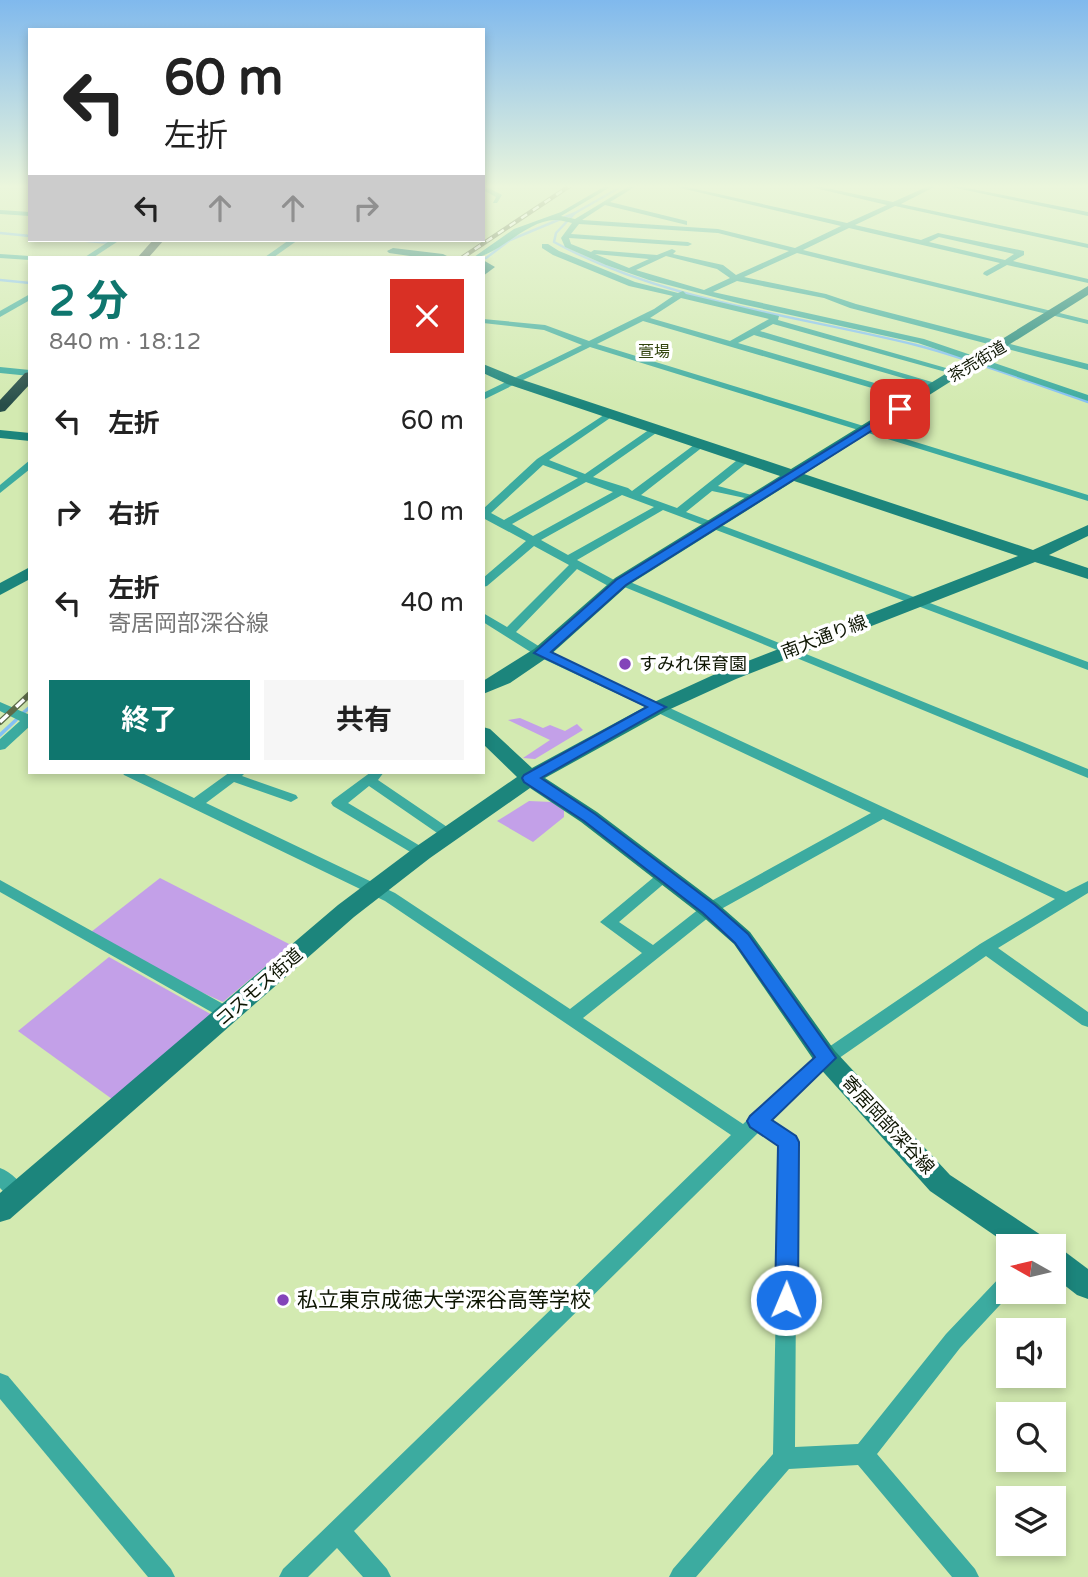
<!DOCTYPE html>
<html lang="ja">
<meta charset="utf-8">
<style>
:root{--surface:#fff;--page:#f6f6f6;--text:#222;--muted:#767676;--accent:#0f766e}
body{margin:0;font-family:"Varela Round","Noto Sans JP",sans-serif;background:var(--page);color:var(--text);height:100vh;display:flex;flex-direction:column;font-size:26px;white-space:nowrap}
*{box-sizing:border-box;margin:0}
p{font-size:23px;color:var(--muted)}
.icon{flex:none;width:38px;height:38px;fill:none;stroke:currentColor;stroke-width:2;stroke-linecap:round;stroke-linejoin:round}
.map{position:relative;flex:1;overflow:hidden}
.side{position:absolute;left:28px;top:256px;width:457px;height:518px;display:flex;flex-direction:column;background:var(--surface);border-radius:0px;box-shadow:0 4px 10px #0003}
.side>*{flex:none}
.top-card{position:absolute;left:28px;top:28px;width:457px;height:214px;border-radius:0px;box-shadow:0 4px 10px #0003;background:#fff;color:var(--text);overflow:hidden}
.needle{width:46px;rotate:278deg}
.buttons{position:absolute;left:996px;top:1234px;display:grid;gap:14px}
.buttons a{display:grid;place-items:center;width:70px;height:70px;border-radius:0px;background:var(--surface);box-shadow:0 4px 10px #0003;font-size:35px}
.pin{position:absolute;display:grid;place-items:center;width:60px;height:60px;color:#fff;margin:-30px;border-radius:14px;box-shadow:0 4px 10px #0006}
.me{position:absolute;width:77px;margin:-38px;rotate:1deg;stroke-linejoin:round;filter:drop-shadow(0 0 5px #0008)}
.turn{display:flex;align-items:center;gap:24px;height:147px;padding:0 21px;font-size:32px}
.turn .icon{width:91px;height:91px;stroke-width:2.5}
.turn b{display:block;font-size:49px;line-height:60px}
.lanes{display:flex;align-items:center;height:66px;padding:0 21px;background:#0003;justify-content:center;gap:35px;direction:ltr}
.lanes .off{opacity:.35}
.round{display:grid;place-items:center;flex:none;width:74px;height:74px;border-radius:0px;background:var(--page)}
.headline{display:flex;align-items:center;justify-content:space-between;height:119px;padding:0 21px}
h1{font-size:42px;font-weight:700;line-height:52px;color:var(--accent)}
.action{display:flex;gap:14px;margin-top:auto;padding:14px 21px}
.action a{flex:1;height:80px;border-radius:0px;background:var(--accent);color:#fff;font-size:28px;font-weight:700;line-height:80px;text-align:center}
.action a+a{background:var(--page);color:var(--text)}
ul{padding:0;list-style:none}
li{display:flex;align-items:center;gap:21px;height:91px;padding:0 21px}
li div{flex:1}
li b{display:block;font-size:26px}
li em{font-style:normal}
.map>svg:first-child{display:block}
.green{fill:#c3a0e8}
.lines{fill:none;stroke-linecap:round;stroke-linejoin:round}
.stream-far1{stroke:#84c0f4;stroke-width:2.5}
.stream{stroke:#84c0f4;stroke-width:3.5}
.street{fill:#3caba0;fill-rule:evenodd}
.secondary{fill:#1c857c;fill-rule:evenodd}
.highway{fill:#274e49;fill-rule:evenodd}
.rail-far1-casing{stroke:#5d6b49;stroke-width:4.5}
.rail-casing{stroke:#5d6b49;stroke-width:6}
.rail-far1{stroke:#fff;stroke-width:2.5;stroke-dasharray:7;stroke-linecap:butt}
.rail{stroke:#fff;stroke-width:3.5;stroke-dasharray:11;stroke-linecap:butt}
.route{fill:#1a73e8;stroke:#114b97;stroke-width:2}
.poi-dot{fill:#8344b9;stroke:#fff;stroke-width:2.5}
.labels{text-anchor:middle;stroke-width:7;stroke-linejoin:round;paint-order:stroke}
.far-neighbourhood-label{font-size:16px;fill:#31430d;stroke:#fff}
.far-street-label{font-size:16px;fill:#0d1502;stroke:#fff}
.street-label{font-size:18px;fill:#0d1502;stroke:#fff}
.poi-label{font-size:18px;fill:#0d1502;stroke:#fff;text-anchor:start}
.near-poi-label{font-size:21px;fill:#0d1502;stroke:#fff;text-anchor:start}
</style>
<div class="map">
<svg width="1088" height="1577" viewBox="0 0 1088 1577">
<rect width="100%" height="100%" fill="#d3eab1"/>
<g class="green">
<path d="M520 718 543 728 550 725 565 731 577 724 583 730 535 759 523 758 550 740 508 720Z"/>
<path d="M529 801 552 802 564 810V817L533 842 497 821Z"/>
<path d="M160 878 291 945 223 1002 183 984 91 932Z"/>
<path d="M109 957 214 1016 112 1099 18 1031Z"/>
</g>
<g class="lines">
<g class="stream-far1">
<path d="M575 213 556 233 554 242C665 302 795 315 916 345 974 360 1031 383 1088 402"/>
<path d="M0 233 30 236"/>
<path d="M77 240 110 243"/>
<path d="M486 258 510 240 575 213 624 185"/>
<path d="M0 280 30 283"/>
</g>
<g class="stream">
<path d="M23 713 30 707"/>
<path d="M0 735 16 720"/>
</g>
<g class="street">
<path d="M483 185 502 195 497 203H493L496 197 483 190Z"/>
<path d="M607 185H614L561 216 575 219 631 185H638L610 202 687 221V225L605 205 582 220 718 229 795 248 841 226 668 185H678L847 223 887 205 802 185H812L893 202 931 185H938L901 204 1088 244V248L895 206 855 225 921 240 938 233 1024 251V255L1013 261 1088 279V283L1007 265 987 276 983 274 984 272 1000 263 849 228 803 250 1088 320V324L797 253 744 277 826 294 856 304 1088 364V370L850 308 824 298 737 281 713 292 924 339 1088 395V401L918 343 741 304 649 280 606 265 565 247 561 238 572 223C567 222 561 220 556 220 527 219 496 258 474 257L514 229 561 212ZM579 224 718 233 789 251 736 275 723 265 673 254 676 251 672 249 657 255 594 250 591 252 571 244 569 238 688 246 692 244 688 242 571 234ZM939 237 1014 254 1005 260 929 242ZM595 254 649 259 629 268ZM666 256 717 269 730 278 704 290 636 270Z"/>
<path d="M942 185H952L1088 212V216Z"/>
<path d="M1083 185H1088V187L1084 186Z"/>
<path d="M0 210 30 212V216L0 214Z"/>
<path d="M111 240H120L94 257H85Z"/>
<path d="M289 240H298L274 257H265Z"/>
<path d="M542 244H548L559 251 635 282 678 293 683 291 686 294 779 316 778 320 960 372 953 374 773 324 760 331 942 385 934 387 754 335 738 343 919 396 921 398 916 401 643 321 597 344 1088 495V501L590 347 483 400V393L582 345 544 330 483 323V319L545 325 589 341 654 309 673 296 629 286 553 255 542 248ZM681 298 769 319 730 341 650 318Z"/>
<path d="M0 254 30 256 33 257H30V260L0 258Z"/>
<path d="M30 294V300L0 317V311Z"/>
<path d="M0 367 30 370V376L0 373Z"/>
<path d="M610 411 613 412V416L549 460 585 474 653 427H659V431L593 477 628 488 632 491 698 442H704V446L641 495 677 508 741 457H749V461L718 486 759 497V501L712 491 686 512 1088 662V670L663 510 577 560 616 581 625 580 1088 769V778L622 586 616 589 612 588 577 569 516 632 545 650 1066 892 1088 881V893L998 948 1088 1012V1027L1082 1025 986 956 832 1063 770 1121 794 1137 797 1142 795 1447 858 1444 946 1334 1001 1276 1008 1273V1292H1012L960 1348 877 1454 975 1569 979 1577H952L858 1465 789 1469 696 1577H669L673 1569 773 1454 779 1145 759 1132 354 1531 387 1569 391 1577H363L337 1548 308 1577H279L283 1569 731 1135 385 901 124 775 122 772H140L194 798 230 772H246L242 776 296 795 298 798 291 802 234 782 206 803 395 893 570 1009 642 953 600 922 660 872H670L673 876 619 922 653 945 704 905 871 813 537 656 483 622V613L507 627 569 565 534 546 487 586 483 587V578L526 541 483 518V509L537 459ZM543 465 578 478 504 520 491 513ZM586 482 613 492 533 536 512 524ZM622 495 654 507 568 555 541 540ZM883 819 1055 899 980 944 820 1053 743 1124 583 1018 714 913Z"/>
<path d="M30 460V469L0 493V485Z"/>
<path d="M0 702 30 715V726L5 749 0 750V739L20 721 0 711Z"/>
<path d="M371 772H384L378 780 453 831 455 834 453 837H443L369 786 348 803 427 850 429 853 427 856H417L333 806 331 803 333 800Z"/>
<path d="M0 880 234 1010 236 1014 234 1018 228 1020 222 1018 0 892Z"/>
<path d="M0 1168C11 1172 23 1184 28 1194L26 1200C14 1204 8 1196 0 1188Z"/>
<path d="M0 1373 8 1376 171 1569 175 1577H148L0 1399Z"/>
</g>
<g class="secondary">
<path d="M393 248 443 254 449 257H417L389 253 387 251Z"/>
<path d="M483 260 495 267 483 276Z"/>
<path d="M1088 286V295L804 474 1033 550 1088 525V536L1049 555 1088 568V579L1035 562 736 679 666 711 545 778 597 812 717 903 750 932 835 1051 950 1175 1044 1237 1049 1246H1010L930 1191 817 1065 734 944 701 915 581 822 530 788 430 858 354 917 10 1219 0 1222V1193L338 905 414 848 517 777 483 744V727L490 729 532 768 652 703 722 671 1018 556 794 481 627 586 548 657 510 683 483 694V681L534 649 615 578 780 476 507 384 483 373V364L517 378 791 469Z"/>
<path d="M0 430 30 433V441L0 438Z"/>
<path d="M30 567V579L0 595V583Z"/>
<path d="M1054 1247 1064 1251 1088 1269V1299L1077 1295 1054 1277Z"/>
</g>
<g class="highway">
<path d="M153 240H164L149 257H138Z"/>
<path d="M30 372V384L5 411 0 412V400L25 373Z"/>
</g>
<g class="rail-far1-casing">
<path id="rail-far1" d="M463 257 571 185"/>
</g>
<g class="rail-casing">
<path id="rail" d="M0 722 30 694"/>
</g>
<use href="#rail-far1" class="rail-far1"/>
<use href="#rail" class="rail"/>
</g>
<linearGradient id="sky" x2="0" y2="1"><stop stop-color="#80b9ed"/><stop offset="0.46" stop-color="#ebf6dc"/><stop offset="1" stop-color="#ebf6dc" stop-opacity="0"/></linearGradient>
<rect width="1088" height="405" fill="url(#sky)"/>
<path class="route" d="M900 405 905 409 903 411 626 585 551 652 666 707 541 778 595 814 715 905 748 934 836 1058 772 1120 796 1136 799 1142 798 1300 795 1307 786 1310 778 1307 775 1300 778 1146 750 1127 747 1121 750 1116 815 1057 735 943 703 913 584 821 524 782 522 778 524 775 647 707 534 653 616 580Z"/>
<g class="poi-dot">
<circle cx="625" cy="664" r="7"/>
<circle cx="283" cy="1300" r="7"/>
</g>
<g class="labels">
<g class="far-neighbourhood-label">
<text x="654" y="357">萱場</text>
</g>
<g class="far-street-label">
<text transform="translate(977 361) rotate(-31)" y="6">茶売街道</text>
</g>
<g class="street-label">
<text transform="translate(824 637) rotate(-21)" y="6">南大通り線</text>
<text transform="translate(259 987) rotate(-41)" y="6">コスモス街道</text>
<text transform="translate(888 1125) rotate(47)" y="6">寄居岡部深谷線</text>
</g>
<g class="poi-label">
<text x="639" y="670">すみれ保育園</text>
</g>
<g class="near-poi-label">
<text x="297" y="1307">私立東京成徳大学深谷高等学校</text>
</g>
</g>
</svg>
<div class="buttons">
<a><svg class="needle" viewBox="-14 -14 28 28"><path d="M0-13l5 13h-10z" fill="#e53935"/><path d="M0 13l5-13h-10z" fill="#767676"/></svg></a>
<a><svg class="icon" aria-label="sound" viewBox="0 0 24 24"><path d="M4 9h4l5-4v14l-5-4H4zM17 9q2 3 0 6"/></svg></a>
<a><svg class="icon" aria-label="search" viewBox="0 0 24 24"><circle cx="10" cy="10" r="6"/><path d="M15 15l6 6"/></svg></a>
<a><svg class="icon" aria-label="layers" viewBox="0 0 24 24"><path d="M12 4l9 5-9 5-9-5zM3 14l9 5 9-5"/></svg></a>
</div>
<div class="pin" style="left:900px;top:409px;background:#d93025"><svg class="icon" aria-label="arrive" viewBox="0 0 24 24"><path d="M6 21V4h12l-3 4 3 4H6"/></svg></div>
<svg class="me" style="left:786px;top:1300px" viewBox="-20 -20 40 40"><circle r="17" fill="#1a73e8" stroke="#fff" stroke-width="3"/><path d="M0-11L8 9 0 5-8 9z" fill="#fff"/></svg>
<div class="top-card">
<div class="turn"><svg class="icon" aria-label="left" viewBox="0 0 24 24"><path d="M17 20v-9H6M10 6l-5 5 5 5"/></svg><div><b>60 m</b>左折</div></div>
<div class="lanes"><svg class="icon" aria-label="left" viewBox="0 0 24 24"><path d="M17 20v-9H6M10 6l-5 5 5 5"/></svg><svg class="icon off" aria-label="ahead" viewBox="0 0 24 24"><path d="M12 20V5M6 11l6-6 6 6"/></svg><svg class="icon off" aria-label="ahead" viewBox="0 0 24 24"><path d="M12 20V5M6 11l6-6 6 6"/></svg><svg class="icon off" aria-label="right" viewBox="0 0 24 24"><path d="M7 20v-9h11M14 6l5 5-5 5"/></svg></div>
</div>
<section class="side">
<div class="headline"><div><h1>2 分</h1><p>840 m · 18:12</p></div><a class="round" style="background:#d93025;color:#fff"><svg class="icon" aria-label="close" viewBox="0 0 24 24"><path d="M6 6l12 12M18 6L6 18"/></svg></a></div>
<ul>
<li><svg class="icon" aria-label="left" viewBox="0 0 24 24"><path d="M17 20v-9H6M10 6l-5 5 5 5"/></svg><div><b>左折</b></div><em>60 m</em></li>
<li><svg class="icon" aria-label="right" viewBox="0 0 24 24"><path d="M7 20v-9h11M14 6l5 5-5 5"/></svg><div><b>右折</b></div><em>10 m</em></li>
<li><svg class="icon" aria-label="left" viewBox="0 0 24 24"><path d="M17 20v-9H6M10 6l-5 5 5 5"/></svg><div><b>左折</b><p>寄居岡部深谷線</p></div><em>40 m</em></li>
</ul>
<div class="action"><a>終了</a><a>共有</a></div>
</section>
</div>
